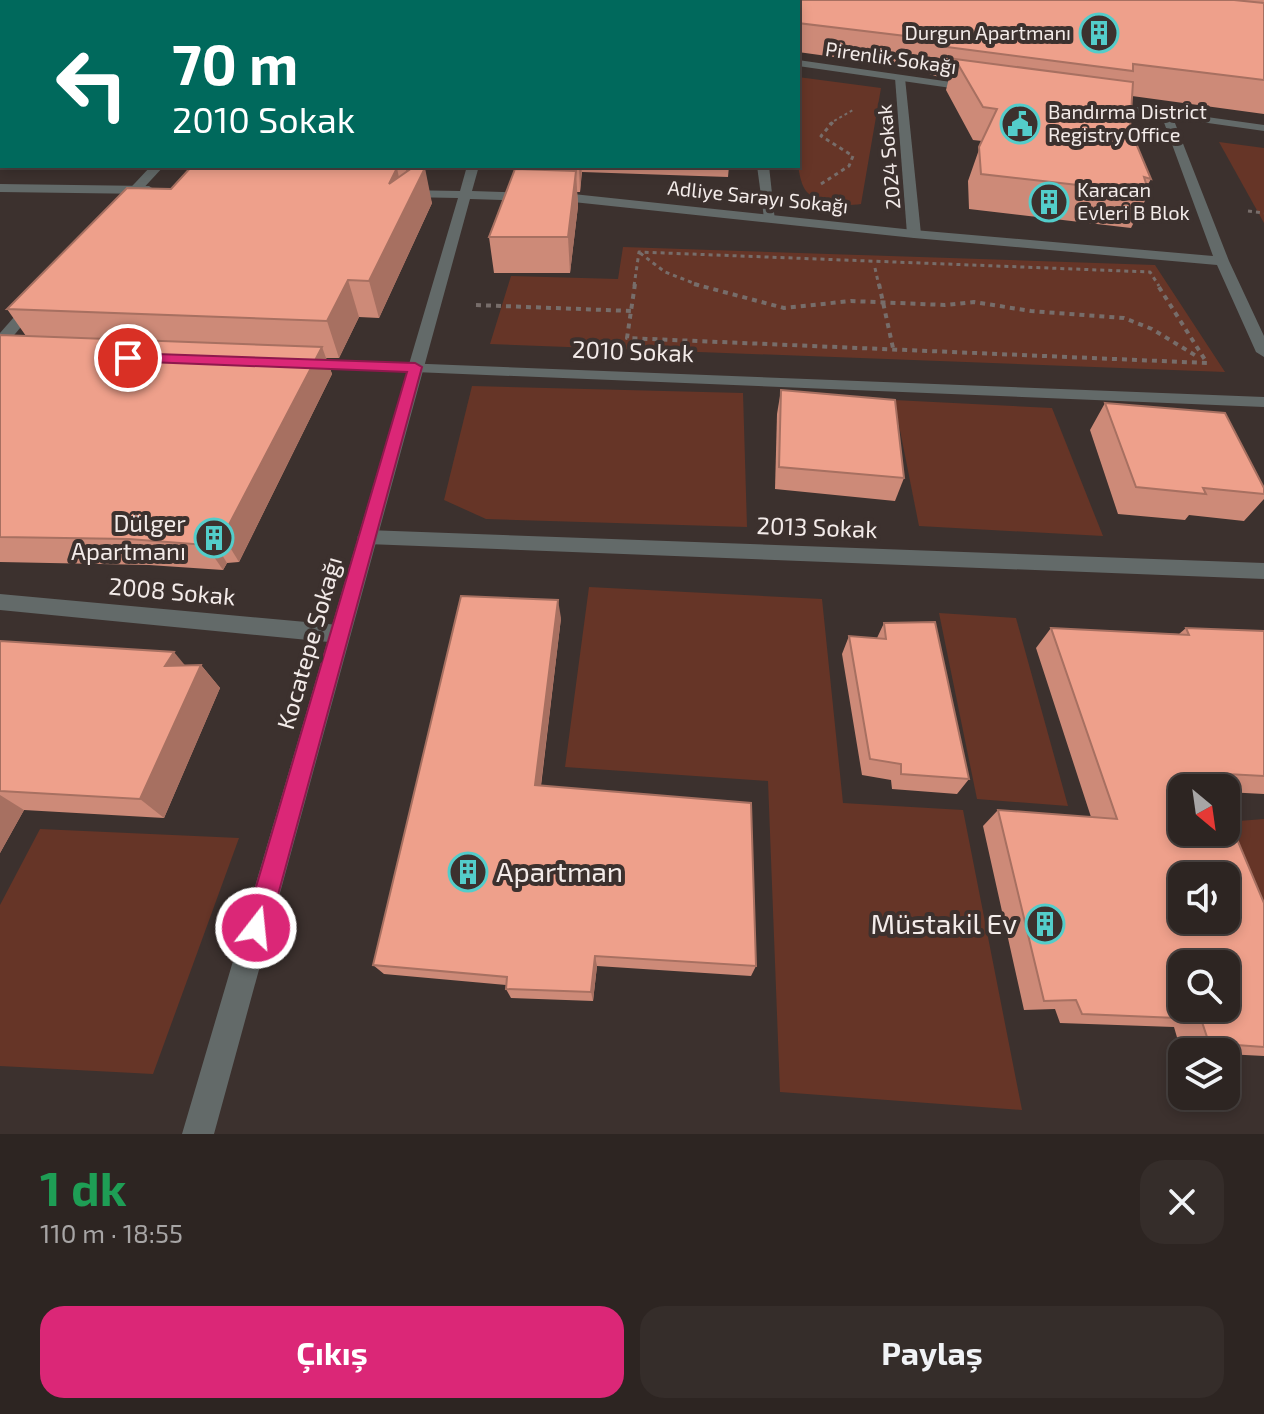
<!DOCTYPE html>
<html lang="tr">
<meta charset="utf-8">
<style>
:root{--surface:#2d2522;--page:#352d2a;--text:#f1f3f6;--muted:#a7a5a5;--line:#484240;--accent:#db2777}
body{margin:0;font-family:"Exo 2",sans-serif;background:var(--page);color:var(--text);height:100vh;display:flex;flex-direction:column;font-size:30px;white-space:nowrap}
*{box-sizing:border-box;margin:0}
p{font-size:26px;color:var(--muted)}
.icon{flex:none;width:44px;height:44px;fill:none;stroke:currentColor;stroke-width:2;stroke-linecap:round;stroke-linejoin:round}
.map{position:relative;height:1134px;overflow:hidden}
.panel{display:flex;flex-direction:column;background:var(--surface);flex:1}
.panel>*{flex:none}
.banner{position:absolute;left:0px;top:0px;width:800px;height:168px;box-shadow:0 4px 12px #0003,0 0 0 2px var(--line);background:#00695c;color:#fff;overflow:hidden}
.needle{width:52px;rotate:151deg}
.fabs{position:absolute;left:1168px;top:774px;display:grid;gap:16px}
.fabs a{display:grid;place-items:center;width:72px;height:72px;border-radius:16px;background:var(--surface);box-shadow:0 4px 12px #0003,0 0 0 2px var(--line);font-size:40px}
.pin{position:absolute;display:grid;place-items:center;width:68px;height:68px;color:#fff;margin:-34px;border:4px solid #fff;border-radius:50%;box-shadow:0 2px 8px #0007}
.me{position:absolute;width:88px;margin:-44px;rotate:16deg;stroke-linejoin:round;filter:drop-shadow(0 0 6px #0008)}
.turn{display:flex;align-items:center;gap:28px;height:168px;padding:0 40px;font-size:36px}
.turn .icon{width:104px;height:104px;stroke-width:2.5}
.turn b{display:block;font-size:56px;line-height:68px}
.round{display:grid;place-items:center;flex:none;width:84px;height:84px;border-radius:24px;background:var(--page)}
.headline{display:flex;align-items:center;justify-content:space-between;height:136px;padding:0 40px}
h1{font-size:48px;font-weight:700;line-height:60px;color:#1e9e55}
.primary-button{display:flex;gap:16px;margin-top:auto;padding:16px 40px}
.primary-button a{flex:1;height:92px;border-radius:24px;background:var(--accent);color:#fff;font-size:32px;font-weight:700;line-height:92px;text-align:center}
.primary-button a+a{background:var(--page);color:var(--text)}
.map>svg:first-child{display:block}
.green{fill:#663527}
.lines{fill:none;stroke-linecap:round;stroke-linejoin:round}
.path-far2{stroke:#776d6a;stroke-width:2;stroke-dasharray:3 3;stroke-linecap:butt}
.path-far1{stroke:#776d6a;stroke-width:3;stroke-dasharray:4 4;stroke-linecap:butt}
.path{stroke:#776d6a;stroke-width:4;stroke-dasharray:5 5;stroke-linecap:butt}
.service{fill:#636a69;fill-rule:evenodd}
.minor{fill:#636a69;fill-rule:evenodd}
.wall{fill:#cd8a78}
.shaded-wall{fill:#a77061}
.building{fill:#eea08b;stroke:#a77061;stroke-width:2;fill-rule:evenodd}
.route{fill:#db2777;stroke:#8e194d;stroke-width:2}
.labels{text-anchor:middle;stroke-width:8;stroke-linejoin:round;paint-order:stroke}
.far-poi-label{font-size:20px;fill:#f3ebe9;stroke:#3c312e;text-anchor:start}
.far-street-label{font-size:20px;fill:#f3ebe9;stroke:#3c312e}
.street-label{font-size:24px;fill:#f3ebe9;stroke:#3c312e}
.poi-label{font-size:24px;fill:#f3ebe9;stroke:#3c312e;text-anchor:end}
.near-poi-label{font-size:28px;fill:#f3ebe9;stroke:#3c312e;text-anchor:start}
</style>
<div class="map">
<svg width="1264" height="1134" viewBox="0 0 1264 1134">
<rect width="100%" height="100%" fill="#3c312e"/>
<g class="green">
<path d="M798 77 881 88 861 204C845 206 820 206 808 193 791 177 798 101 798 77Z"/>
<path d="M1219 142 1264 148V223Z"/>
<path d="M623 247 1155 265 1225 372 490 344 511 276 618 279Z"/>
<path d="M472 386 743 393 747 527 486 519 444 500Z"/>
<path d="M894 400 1052 408 1103 536 919 526Z"/>
<path d="M589 587 822 599 843 803 963 810 1022 1110 780 1092 768 781 565 767Z"/>
<path d="M939 613 1016 618 1068 806 977 799Z"/>
<path d="M1264 819V925L1226 822Z"/>
<path d="M40 829 239 838 153 1074 0 1066V905Z"/>
</g>
<g class="lines">
<path class="path-far2" d="M829 124 853 110"/>
<g class="path-far1">
<path d="M821 184 849 166 853 156 821 136 833 122"/>
<path d="M1248 211 1264 213"/>
<path d="M640 253 665 272 701 286"/>
<path d="M875 268 879 286"/>
<path d="M634 286 639 252 1150 272 1159 286"/>
</g>
<g class="path">
<path d="M635 284 627 338 1207 363 1157 284"/>
<path d="M694 284 784 308 851 301 945 305 974 302 1031 311 1124 318 1152 329 1198 357"/>
<path d="M879 284 893 348"/>
<path d="M476 305 631 311"/>
</g>
<g class="service">
<path d="M326 0H336L325 2Z"/>
<path d="M900 75 905 78 921 234 914 238 907 234 895 78Z"/>
<path d="M151 166H164L126 207H118V201Z"/>
<path d="M757 166H769L775 221 764 218Z"/>
<path d="M34 299 41 303 5 346 0 348V333L29 300Z"/>
<path d="M301 359 1264 397V407L295 367 293 364Z"/>
<path d="M367 530 1264 563V579L367 544 357 537Z"/>
<path d="M0 594 339 625 347 628 350 634 347 640 339 643 0 610Z"/>
</g>
<g class="minor">
<path d="M798 60 972 85 977 88 972 91 798 66Z"/>
<path d="M1107 103 1264 125V131L1173 118 1229 261 1264 336V357L1256 352 1217 265 914 238 573 202 470 199 214 1134H182L458 198 405 197 399 193 401 190 460 191 467 166H479L472 191 573 194 914 230 1213 256 1162 117 1103 108V104Z"/>
<path d="M0 184 149 186 155 190 149 194 0 192Z"/>
</g>
</g>
<g class="wall">
<path d="M573 0H1264V114L1132 96 1130 129 1151 179 1147 186 1149 193 1131 228 969 209 968 181 982 141 973 140 946 90 949 78 939 77 907 67 798 52V2Z"/>
<path d="M2 35V138H0V36Z"/>
<path d="M192 166H418L417 168 432 203 379 318 359 317 339 358H326L332 374 239 562 227 563 223 570 149 565 0 562V335L26 336 7 309 171 189Z"/>
<path d="M521 166H729L728 177 582 172 580 192H577L578 206 570 273H494L489 237 521 170Z"/>
<path d="M781 390 904 478 895 501 775 489 777 414Z"/>
<path d="M1105 403 1264 488V499L1244 521 1189 515 1185 520 1118 514 1090 430Z"/>
<path d="M561 618 541 786 756 966 751 976 597 966 593 1001 511 998 506 989V985L384 974 373 965Z"/>
<path d="M884 623 969 779 957 794 892 789 891 780 862 775 842 654 849 636 877 638Z"/>
<path d="M1051 628 1179 634 1186 628 1264 631V794L1226 792V788H1182L1264 903V1056L1226 1054V1052L1181 1051 1174 1027 1060 1023 1055 1009 1024 1010 983 826 998 810 1091 817 1036 648Z"/>
<path d="M0 641 185 665H201L220 688 164 818 24 810 0 853Z"/>
</g>
<g class="shaded-wall">
<path d="M242 0H274L272 2H240Z"/>
<path d="M472 0H487L486 2H471Z"/>
<path d="M405 166H418L410 188Z"/>
<path d="M579 166H582L580 192Z"/>
<path d="M397 168 404 202 389 184Z"/>
<path d="M425 168 432 203 379 318 369 281Z"/>
<path d="M576 171 578 206 570 273 568 237Z"/>
<path d="M348 280 359 317 339 358 327 321Z"/>
<path d="M322 347 332 374 239 562 223 536Z"/>
<path d="M211 537 227 563 223 570 206 545Z"/>
<path d="M558 600 561 618 539 800 535 785Z"/>
<path d="M174 652 193 675 165 666Z"/>
<path d="M201 665 220 688 164 818 140 799Z"/>
<path d="M0 795 24 810 0 853Z"/>
<path d="M595 956 597 966 593 1001 591 992Z"/>
</g>
<g class="building">
<path d="M70 0H242L240 2H66Z"/>
<path d="M344 0H472L471 2H342Z"/>
<path d="M573 0H1234L1264 3V80L1133 64V71L947 47 914 37 798 23V2H573Z"/>
<path d="M2 35V110L0 111V36Z"/>
<path d="M955 59 1133 82 1130 129 1151 179 1144 177 1149 193 981 174 979 147 997 109 983 107Z"/>
<path d="M192 166 397 168 389 184 412 168H425L369 281 348 280 327 321 7 309 127 188 171 189Z"/>
<path d="M515 169 576 171 568 237H489Z"/>
<path d="M0 335 322 347 223 536 211 537 206 545 129 539 0 537Z"/>
<path d="M781 390 895 400 904 478 779 467Z"/>
<path d="M1105 403 1225 413 1264 488V494L1203 488 1206 494 1136 487Z"/>
<path d="M461 596 558 600 535 785 751 803 756 966 595 956 591 992 506 989 507 977 373 965Z"/>
<path d="M935 622 969 779 901 774V764L870 759 849 636 886 639 884 623Z"/>
<path d="M1051 628 1189 635 1186 628 1264 631V776L1209 773 1215 788H1182V832H1226V813L1264 903V1047L1209 1043 1201 1019 1082 1014 1076 1000 1044 1001 998 810 1117 819ZM1182 876H1226V920H1182ZM1182 964H1226V1008H1182Z"/>
<path d="M0 641 174 652 165 666 201 665 140 799 0 791Z"/>
</g>
<path class="route" d="M128 353 415 363 422 367 269 928 265 937 256 941 247 937 244 928 407 372 123 361V355Z"/>
<defs>
<g id="building-ring" transform="scale(2)"><circle r="9.5" fill="#3c312e" stroke="#53cdca" stroke-width="1.5"/><path d="M-4-6H4V6H1V3H-1V6H-4ZM-2.5-4.3h1.7v1.8h-1.7ZM.8-4.3h1.7v1.8H.8ZM-2.5-1h1.7V.8h-1.7ZM.8-1h1.7V.8H.8Z" fill="#53cdca"/></g>
<g id="civic-ring" transform="scale(2)"><circle r="9.5" fill="#3c312e" stroke="#53cdca" stroke-width="1.5"/><path d="M-.6-6.5H3V-4.5H.6V-3L4-1V1h2V6H-6V1h2V-1L-.6-3ZM-1.2 2.5V6h2.4V2.5Z" fill="#53cdca"/></g>
</defs>
<g fill-rule="evenodd">
<use href="#building-ring" x="1099" y="33"/>
<use href="#civic-ring" x="1020" y="124"/>
<use href="#building-ring" x="1049" y="202"/>
<use href="#building-ring" x="214" y="538"/>
<use href="#building-ring" x="468" y="872"/>
<use href="#building-ring" x="1045" y="924"/>
</g>
<g class="labels">
<g class="far-poi-label">
<text x="1071" y="40" text-anchor="end">Durgun Apartmanı</text>
<text x="1048" y="119">Bandırma District<tspan x="1048" dy="23">Registry Office</tspan></text>
<text x="1077" y="197">Karacan<tspan x="1077" dy="23">Evleri B Blok</tspan></text>
</g>
<g class="far-street-label">
<text transform="translate(891 58) rotate(8)" y="7">Pirenlik Sokağı</text>
<text transform="translate(889 157) rotate(-95)" y="7">2024 Sokak</text>
<text transform="translate(758 197) rotate(6)" y="7">Adliye Sarayı Sokağı</text>
</g>
<g class="street-label">
<text transform="translate(633 352) rotate(2)" y="8">2010 Sokak</text>
<text transform="translate(817 528) rotate(2)" y="8">2013 Sokak</text>
<text transform="translate(172 592) rotate(5)" y="8">2008 Sokak</text>
<text transform="translate(310 643) rotate(-74)" y="8">Kocatepe Sokağı</text>
</g>
<g class="poi-label">
<text x="186" y="532">Dülger<tspan x="186" dy="28">Apartmanı</tspan></text>
</g>
<g class="near-poi-label">
<text x="496" y="882">Apartman</text>
<text x="1017" y="934" text-anchor="end">Müstakil Ev</text>
</g>
</g>
</svg>
<div class="fabs">
<a><svg class="needle" viewBox="-14 -14 28 28"><path d="M0-13l5 13h-10z" fill="#e53935"/><path d="M0 13l5-13h-10z" fill="#a7a5a5"/></svg></a>
<a><svg class="icon" aria-label="sound" viewBox="0 0 24 24"><path d="M4 9h4l5-4v14l-5-4H4zM17 9q2 3 0 6"/></svg></a>
<a><svg class="icon" aria-label="search" viewBox="0 0 24 24"><circle cx="10" cy="10" r="6"/><path d="M15 15l6 6"/></svg></a>
<a><svg class="icon" aria-label="layers" viewBox="0 0 24 24"><path d="M12 4l9 5-9 5-9-5zM3 14l9 5 9-5"/></svg></a>
</div>
<div class="pin" style="left:128px;top:358px;background:#d93025"><svg class="icon" aria-label="arrive" viewBox="0 0 24 24"><path d="M6 21V4h12l-3 4 3 4H6"/></svg></div>
<svg class="me" style="left:256px;top:928px" viewBox="-20 -20 40 40"><circle r="17" fill="#db2777" stroke="#fff" stroke-width="3"/><path d="M0-11L8 9 0 5-8 9z" fill="#fff"/></svg>
<div class="banner">
<div class="turn"><svg class="icon" aria-label="left" viewBox="0 0 24 24"><path d="M17 20v-9H6M10 6l-5 5 5 5"/></svg><div><b>70 m</b>2010 Sokak</div></div>
</div>
</div>
<section class="panel">
<div class="headline"><div><h1>1 dk</h1><p>110 m · 18:55</p></div><a class="round"><svg class="icon" aria-label="close" viewBox="0 0 24 24"><path d="M6 6l12 12M18 6L6 18"/></svg></a></div>
<div class="primary-button"><a>Çıkış</a><a>Paylaş</a></div>
</section>
